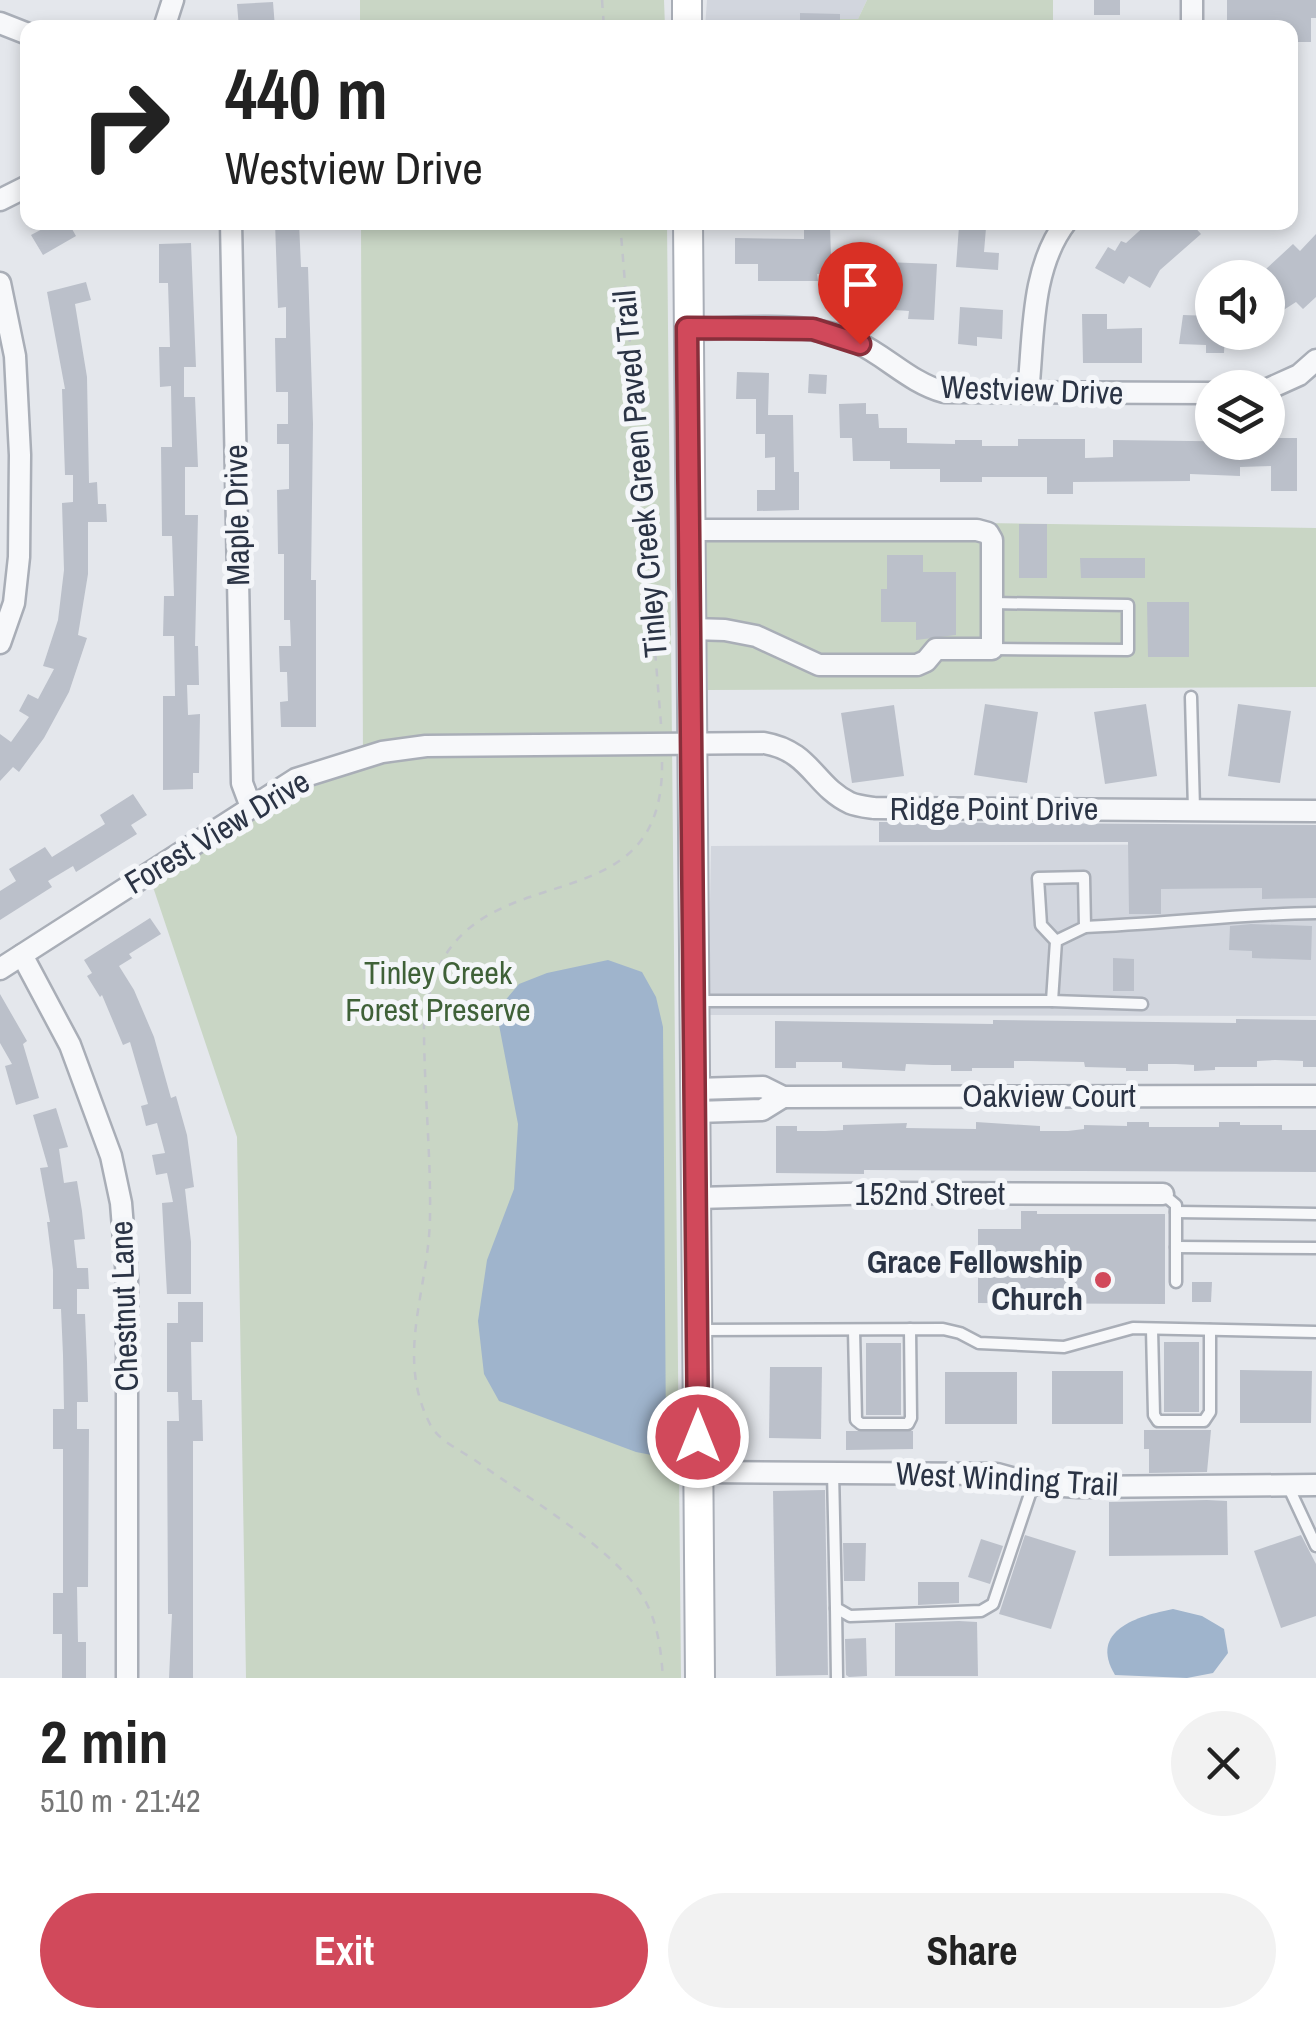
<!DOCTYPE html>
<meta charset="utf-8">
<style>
:root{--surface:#fff;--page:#f2f2f2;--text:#222;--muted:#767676;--accent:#d1495b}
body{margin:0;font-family:"Archivo Narrow",sans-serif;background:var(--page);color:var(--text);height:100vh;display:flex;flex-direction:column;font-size:38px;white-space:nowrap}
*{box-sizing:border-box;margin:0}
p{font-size:32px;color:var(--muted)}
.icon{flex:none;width:55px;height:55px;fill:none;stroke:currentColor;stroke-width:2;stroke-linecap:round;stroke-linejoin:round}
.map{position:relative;height:1678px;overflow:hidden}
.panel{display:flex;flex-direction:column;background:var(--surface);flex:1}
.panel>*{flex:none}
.banner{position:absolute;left:20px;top:20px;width:1278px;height:210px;border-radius:20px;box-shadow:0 5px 15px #0003;background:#fff;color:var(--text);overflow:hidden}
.buttons{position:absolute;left:1195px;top:260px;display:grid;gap:20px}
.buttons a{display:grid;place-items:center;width:90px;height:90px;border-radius:50%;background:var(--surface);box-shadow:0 5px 15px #0003;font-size:50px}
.pin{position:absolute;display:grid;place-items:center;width:85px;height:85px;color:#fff;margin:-102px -42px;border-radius:50% 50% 50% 0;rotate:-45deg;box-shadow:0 0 10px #0007}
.pin .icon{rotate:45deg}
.me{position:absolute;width:110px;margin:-55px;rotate:0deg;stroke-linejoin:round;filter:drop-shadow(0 0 8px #0008)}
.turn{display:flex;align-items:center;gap:35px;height:210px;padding:0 40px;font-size:45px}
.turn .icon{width:130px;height:130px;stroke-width:2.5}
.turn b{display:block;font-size:70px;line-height:85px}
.round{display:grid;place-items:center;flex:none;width:105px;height:105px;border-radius:52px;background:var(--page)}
.summary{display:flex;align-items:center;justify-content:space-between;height:170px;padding:0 40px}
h1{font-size:60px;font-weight:700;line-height:75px}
.primary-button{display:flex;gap:20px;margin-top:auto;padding:20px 40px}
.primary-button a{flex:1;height:115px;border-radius:60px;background:var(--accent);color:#fff;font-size:40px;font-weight:700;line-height:115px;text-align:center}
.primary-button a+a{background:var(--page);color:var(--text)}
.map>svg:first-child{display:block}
.built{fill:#d2d6de}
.green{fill:#c9d6c5}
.water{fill:#9fb4cc}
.building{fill:#bbc0ca}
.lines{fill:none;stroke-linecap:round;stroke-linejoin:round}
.lane-casing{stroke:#a9aeb7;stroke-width:15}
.street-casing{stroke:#a9aeb7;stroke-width:25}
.secondary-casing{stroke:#a9aeb7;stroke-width:32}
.path{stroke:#c2c5cb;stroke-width:2.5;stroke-dasharray:8 8;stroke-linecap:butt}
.lane{stroke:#f7f8fa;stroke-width:10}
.street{stroke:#f7f8fa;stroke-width:20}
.secondary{stroke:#fff;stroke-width:28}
.route-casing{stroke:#882f3b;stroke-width:25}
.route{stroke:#d1495b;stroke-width:18}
.poi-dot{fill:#d1495b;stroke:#f4f6f9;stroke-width:4}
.labels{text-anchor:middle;stroke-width:10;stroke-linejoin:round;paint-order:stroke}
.street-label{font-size:32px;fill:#2b3445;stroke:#f4f6f9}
.park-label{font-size:32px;fill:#3f6138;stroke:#f4f6f9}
.poi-label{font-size:32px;font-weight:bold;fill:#2b3445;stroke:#f4f6f9;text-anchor:end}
</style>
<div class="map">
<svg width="1316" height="1678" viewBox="0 0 1316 1678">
<rect width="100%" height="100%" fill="#e4e7ec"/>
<g class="built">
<path d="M707 0H867L858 19 837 27 705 28Z"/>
<path d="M1316 844V1016L708 1015 711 846Z"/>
</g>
<g class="green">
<path d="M360 0H664L665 27H360Z"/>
<path d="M867 0H1053V27L837 28V19H858Z"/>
<path d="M361 223H667L681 1678H246L237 1137 151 881 290 796 363 767Z"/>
<path d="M704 519 1316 528V687L708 690Z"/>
</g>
<g class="water">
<path d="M608 960 642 972 656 997 663 1027 666 1437 657 1456 636 1452 499 1401 484 1374 478 1321 487 1260 514 1189 518 1124 499 1025 503 1003 519 984 547 973Z"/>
<path d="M1173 1609 1202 1616 1224 1629 1228 1653 1213 1673 1187 1678 1115 1675C1088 1630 1138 1616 1173 1609Z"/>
</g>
<g class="building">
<rect x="1094" y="0" width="26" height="15"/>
<path d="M1227 0H1316V18H1311V42H1290V28L1227 27Z"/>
<path d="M273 2 275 28H239L237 4Z"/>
<path d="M800 13 840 14V28H800Z"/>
<path d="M43 222H68L76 236 43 255 31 235 46 227Z"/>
<path d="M275 222H299L301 267H308L313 424 311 580H316V727H281L280 702 288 701 287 672H280L279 646H291L290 620H284V554H278L277 490 289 489V444H277V424H288V392H276L275 338H286V307L278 308Z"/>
<path d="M1149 222H1162L1167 229 1175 222H1190L1201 234 1160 270 1150 288 1129 276 1124 284 1095 268 1108 247 1115 251 1121 241 1126 243Z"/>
<path d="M804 226H830L831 256 885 255V262L937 264 934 320 908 319 909 311 895 310V297H868L867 281 844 282V273L817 274 818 281H758V264H735V238L804 239Z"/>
<path d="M959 226 986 228 984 252 999 253 998 270 956 267Z"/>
<path d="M1316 234V297L1303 309 1296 302 1268 320V289L1278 282 1266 269 1293 244 1300 251Z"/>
<path d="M191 243 196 367H184V397H195L198 467H185V515H198L195 646H198L199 685H187L188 715 200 714 199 773H193V789L163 790V696H175L174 636H163L164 596H174L172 536H162L161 447H172L171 386 160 387 159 347H170L168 283H159V244Z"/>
<path d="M86 282 91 300 75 304 87 377 89 483 97 482 98 504H106L107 522H88V574L78 635 87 638 69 692 44 738 19 772 13 767 0 781V734L11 742 29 717 19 711 28 694 38 699 54 669 43 666 58 620 64 570 62 503 73 502V475H65L62 389H65L47 292Z"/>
<path d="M960 307 1003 310 1002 339 977 337V346L958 344Z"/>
<path d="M1082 314H1107V329L1142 328V363H1083Z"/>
<path d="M1183 315 1212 316V332H1225L1224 353H1206V345L1179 344Z"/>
<path d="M737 372 769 373 768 415H793L794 472H799V510L757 511V490H775V457L765 458V434H756V399H736Z"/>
<path d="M809 374 827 375 826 394 808 393Z"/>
<path d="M866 403V414H878L879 428H907V443L955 444V440H982V446H1018V439H1085V458L1113 457V440L1268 442V438H1297V491H1271V466L1240 467V476L1190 474V481L1073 482V494H1047V477H982V482H940V469H890V461H853L852 438H840L839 404Z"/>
<rect x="1019" y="524" width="28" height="54"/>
<path d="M887 555H923V572H956V635L916 640V622H881V589H887Z"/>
<path d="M1080 558H1145V578H1081Z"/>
<path d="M1147 602H1189V657H1148Z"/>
<path d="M985 704 1038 712 1027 783 974 775Z"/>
<path d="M1146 704 1157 776 1105 784 1094 712Z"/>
<path d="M1238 704 1291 711 1280 783 1228 776Z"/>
<path d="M894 705 904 776 852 783 841 713Z"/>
<path d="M133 794 147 815 131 825 137 834 76 872 73 866 48 881 52 887 0 920V891L16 881 9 869 45 847 52 857 105 824 100 815Z"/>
<path d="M879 822 1316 825V898L1262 899V888L1161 889V914H1129L1128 842H879Z"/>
<path d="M150 918 161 934 129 954 132 958 119 966 134 990 154 1037 171 1098 176 1096 187 1135 194 1187 185 1189 191 1242V1294H167L162 1203 173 1202 167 1173 156 1175 152 1155 165 1153 157 1123 146 1126 141 1106 148 1104 130 1042 123 1045 102 995 100 997 87 976 92 973 84 960Z"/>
<path d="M1251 924 1312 926 1311 960 1252 958V951L1229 950 1230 926Z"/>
<path d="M1113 958 1134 959V991H1113Z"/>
<path d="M0 994 27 1041 23 1044 39 1098 16 1105 5 1066 12 1064 0 1043Z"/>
<path d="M1236 1019 1316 1020V1067H1303V1061L1275 1060 1257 1061V1067H1215V1070L1194 1071V1065L1176 1064H1148V1071H1126V1068L1085 1067 1084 1062 1029 1061H1014V1068H972V1071H951V1065H933L906 1064 905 1071 842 1068V1062H796V1068H775V1021L993 1024V1020L1236 1023Z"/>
<path d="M56 1108 68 1147 59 1149 64 1183 77 1181 82 1211 85 1239 74 1240 77 1268H88L89 1289H77V1314H85L87 1362 88 1402H77V1429H89L88 1587H77L78 1642H86V1678H62V1634H53V1593H63V1449H53V1409H64L63 1355 61 1309H53V1270L47 1222H50L40 1168 48 1167 33 1115Z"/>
<path d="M976 1122 1040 1126V1131H1068L1084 1129V1125L1127 1126V1122H1149V1127H1219V1122H1240V1125H1282V1130H1316V1172L864 1170V1174L776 1173V1126H797V1131H825L843 1130V1125L907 1123 906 1128 976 1129Z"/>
<path d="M1021 1211H1037V1214H1165V1304L978 1303V1229H1021Z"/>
<path d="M1192 1282H1212L1211 1302H1192Z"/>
<path d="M178 1302H203V1342H191L192 1400H202L203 1441H193V1678H169L172 1614H168L167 1421H179L178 1392H167V1323H178Z"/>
<rect x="1164" y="1342" width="35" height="70"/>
<rect x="866" y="1343" width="35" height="72"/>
<path d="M770 1367H822L821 1439 769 1438Z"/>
<path d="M1240 1370 1312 1371 1311 1423H1240Z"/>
<rect x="1052" y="1371" width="71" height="53"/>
<rect x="945" y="1372" width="72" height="52"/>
<path d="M1144 1430H1211L1207 1472 1149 1473V1449H1144Z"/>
<path d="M846 1431H913V1449L846 1450Z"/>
<path d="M825 1490 828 1675 776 1676 773 1491Z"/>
<path d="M1207 1500 1227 1501 1228 1555 1109 1556V1502Z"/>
<path d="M1025 1535 1076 1551 1051 1629 999 1614Z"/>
<path d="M1301 1535 1316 1564V1616L1281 1628 1254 1551Z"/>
<path d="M981 1539 1003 1546 990 1584 968 1577Z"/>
<path d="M843 1543H866L865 1581H844Z"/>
<path d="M918 1582H959V1603L918 1605Z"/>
<path d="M959 1621 977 1622 978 1676H895V1623Z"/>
<path d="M866 1638 867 1676 849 1677 846 1675 845 1639Z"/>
</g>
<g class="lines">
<g class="lane-casing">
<g id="lane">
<path d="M992 649 1128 650V605L992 603"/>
<path d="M1191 697 1194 809"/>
<path d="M1085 927C1163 924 1239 914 1316 913"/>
<path d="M695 1001H1052L1056 941 1041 925 1038 878 1084 877 1085 927 1056 941"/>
<path d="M1052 1001 1142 1004"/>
<path d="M1164 1195 1176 1205V1282"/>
<path d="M1176 1212 1316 1214"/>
<path d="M1176 1247 1316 1248"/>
<path d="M1152 1329 1154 1415 1158 1421H1204L1210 1412V1330"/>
<path d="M698 1330 943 1329 960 1333 979 1343 1064 1347 1133 1328 1316 1332"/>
<path d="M854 1330 856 1420 861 1424H908L911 1418 910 1329"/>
<path d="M833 1472 836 1608 850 1616 981 1611 993 1604 1033 1485"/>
<path d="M1288 1486 1316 1546"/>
<path d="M836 1608 837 1678"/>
</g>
</g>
<g class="street-casing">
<g id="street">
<path d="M1192 0V28"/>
<path d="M0 23 28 34"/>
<path d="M164 28 173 0"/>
<path d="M0 200 28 186"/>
<path d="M231 222 242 783 251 807"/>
<path d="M0 283 15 356 20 455 19 557 14 603 0 643"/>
<path d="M687 329C742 329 806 319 856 342 888 357 909 382 944 392L1212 393"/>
<path d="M1268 389 1299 375 1316 360"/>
<path d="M1028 393C1034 337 1030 269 1066 222"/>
<path d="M691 530H977L988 533 992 540V649H936L926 661 917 665H819L756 636 725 630 692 629"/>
<path d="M22 955 70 1045 111 1156 121 1203 127 1278V1678"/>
<path d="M0 969 296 779 382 752 426 746 764 743C811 751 814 786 850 803 857 806 867 807 874 808L1316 811"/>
<path d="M696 1089 763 1087 783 1097 1316 1096"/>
<path d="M696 1112 762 1110 783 1097"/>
<path d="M697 1198 883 1193 1163 1194"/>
<path d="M698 1472 997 1474 1033 1484 1078 1487 1316 1485"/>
</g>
</g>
<g class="secondary-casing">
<g id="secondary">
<path d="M687 0V28"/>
<path d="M688 222 700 1678"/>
</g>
</g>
<g class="path">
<path d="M602 0 604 28"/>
<path d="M620 222 661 724"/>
<path d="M662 762C665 947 441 831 424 1026 424 1090 431 1153 430 1217 429 1290 394 1357 431 1426 440 1442 464 1452 479 1463 526 1497 614 1548 643 1597 658 1622 661 1650 663 1678"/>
</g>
<use href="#lane" class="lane"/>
<use href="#street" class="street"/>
<use href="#secondary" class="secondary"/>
</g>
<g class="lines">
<g class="route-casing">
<path id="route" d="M698 1437 687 328 813 329 860 344"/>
</g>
<use href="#route" class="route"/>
</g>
<circle class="poi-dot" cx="1103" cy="1280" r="10"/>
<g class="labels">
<g class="street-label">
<text transform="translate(1032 390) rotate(2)" y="11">Westview Drive</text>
<text transform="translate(640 474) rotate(-95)" y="11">Tinley Creek Green Paved Trail</text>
<text transform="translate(237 515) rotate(-91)" y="11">Maple Drive</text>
<text x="994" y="820">Ridge Point Drive</text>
<text transform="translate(217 832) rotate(-31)" y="11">Forest View Drive</text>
<text x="1049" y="1107">Oakview Court</text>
<text x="930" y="1205">152nd Street</text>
<text transform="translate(124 1306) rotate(-92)" y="11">Chestnut Lane</text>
<text transform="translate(1007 1479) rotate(3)" y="11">West Winding Trail</text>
</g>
<g class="park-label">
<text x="438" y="984">Tinley Creek<tspan x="438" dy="37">Forest Preserve</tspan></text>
</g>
<g class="poi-label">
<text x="1083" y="1273">Grace Fellowship<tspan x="1083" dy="37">Church</tspan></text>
</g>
</g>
</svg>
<div class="buttons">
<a><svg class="icon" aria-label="sound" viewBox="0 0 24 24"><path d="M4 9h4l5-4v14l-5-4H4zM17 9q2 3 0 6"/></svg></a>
<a><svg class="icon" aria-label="layers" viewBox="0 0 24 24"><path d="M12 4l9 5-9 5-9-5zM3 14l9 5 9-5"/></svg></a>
</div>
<div class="pin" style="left:860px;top:344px;background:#d93025"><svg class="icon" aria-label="arrive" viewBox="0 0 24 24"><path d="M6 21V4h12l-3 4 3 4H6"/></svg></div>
<svg class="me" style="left:698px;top:1437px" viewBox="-20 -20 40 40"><circle r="17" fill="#d1495b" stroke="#fff" stroke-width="3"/><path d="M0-11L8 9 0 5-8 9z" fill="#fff"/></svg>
<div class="banner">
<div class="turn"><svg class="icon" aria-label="right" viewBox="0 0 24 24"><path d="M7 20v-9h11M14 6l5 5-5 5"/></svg><div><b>440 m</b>Westview Drive</div></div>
</div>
</div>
<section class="panel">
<div class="summary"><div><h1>2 min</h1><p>510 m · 21:42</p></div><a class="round"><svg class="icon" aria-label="close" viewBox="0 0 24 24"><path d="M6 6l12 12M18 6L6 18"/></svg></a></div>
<div class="primary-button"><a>Exit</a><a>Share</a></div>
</section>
